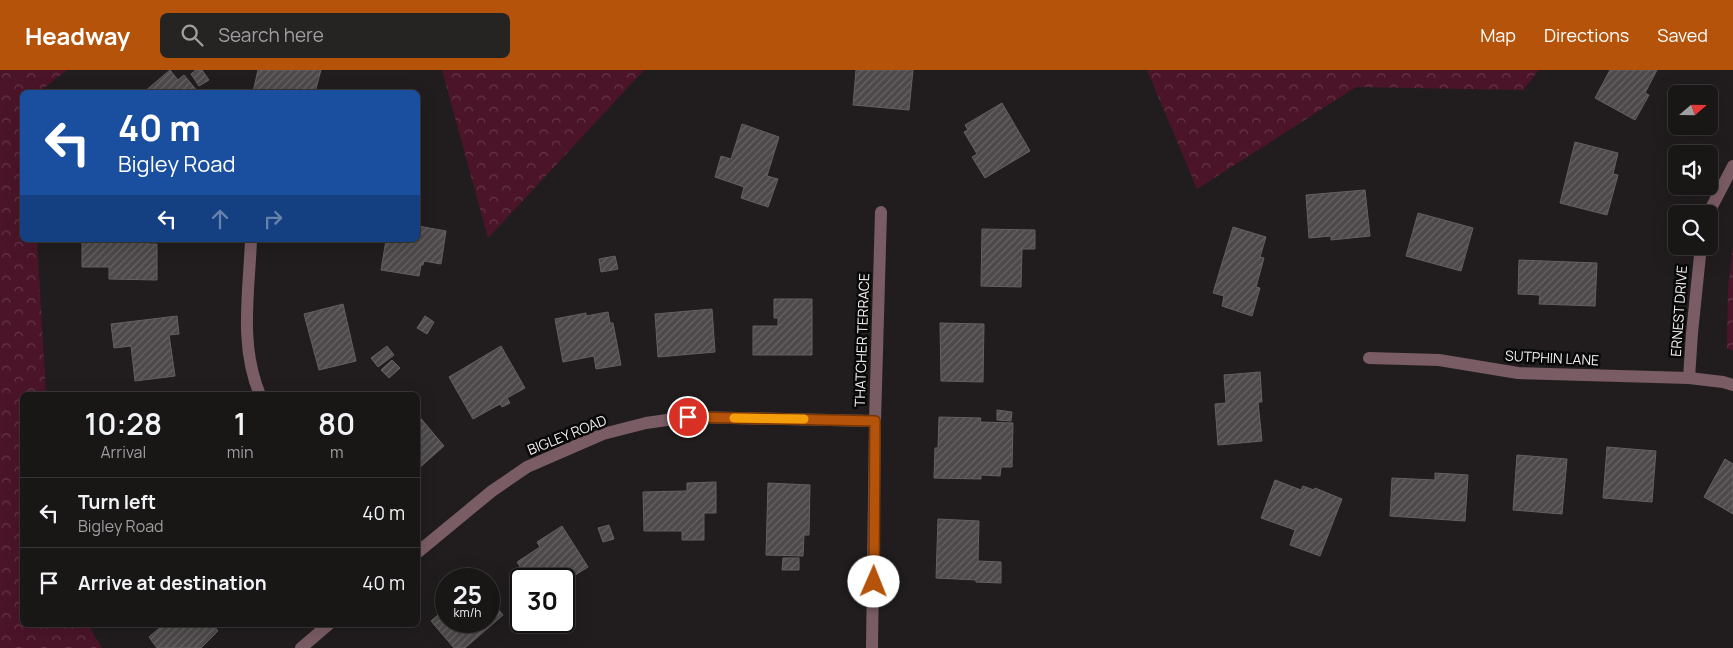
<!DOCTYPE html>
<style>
:root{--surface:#191616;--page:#262323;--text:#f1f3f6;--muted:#9f9fa1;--line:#373535;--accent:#b45309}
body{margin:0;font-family:Manrope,sans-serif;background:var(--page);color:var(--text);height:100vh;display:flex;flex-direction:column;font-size:19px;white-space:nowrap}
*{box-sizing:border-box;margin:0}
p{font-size:16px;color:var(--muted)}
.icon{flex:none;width:28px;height:28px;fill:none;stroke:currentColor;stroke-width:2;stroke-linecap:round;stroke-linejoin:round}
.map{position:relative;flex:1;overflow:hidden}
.details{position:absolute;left:20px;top:322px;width:400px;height:235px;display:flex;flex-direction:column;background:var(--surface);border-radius:8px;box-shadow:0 5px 20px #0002,0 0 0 1px var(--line)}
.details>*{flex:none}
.top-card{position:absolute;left:20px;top:20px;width:400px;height:152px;border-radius:8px;box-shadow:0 5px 20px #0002,0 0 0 1px var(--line);background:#1a4fa0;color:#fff;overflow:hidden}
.needle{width:32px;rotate:70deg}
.controls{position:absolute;left:1668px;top:15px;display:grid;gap:10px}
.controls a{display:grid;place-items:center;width:50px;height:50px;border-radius:8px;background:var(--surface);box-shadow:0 5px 20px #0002,0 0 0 1px var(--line);font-size:25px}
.speed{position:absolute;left:435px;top:498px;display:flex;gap:10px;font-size:25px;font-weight:700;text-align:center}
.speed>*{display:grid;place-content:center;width:65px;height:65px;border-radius:50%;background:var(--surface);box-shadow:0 5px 20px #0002,0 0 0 1px var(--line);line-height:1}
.speed small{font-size:12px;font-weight:400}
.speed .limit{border:2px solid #111;border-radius:8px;background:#fff;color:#111}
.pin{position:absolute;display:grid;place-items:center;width:42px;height:42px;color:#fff;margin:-21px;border:2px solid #fff;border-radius:50%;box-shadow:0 1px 5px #0007}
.me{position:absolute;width:55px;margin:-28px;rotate:1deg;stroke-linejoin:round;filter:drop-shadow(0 0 4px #0008)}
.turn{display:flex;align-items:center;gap:18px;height:105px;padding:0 15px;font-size:22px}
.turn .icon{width:65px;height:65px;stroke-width:2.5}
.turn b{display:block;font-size:35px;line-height:42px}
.lanes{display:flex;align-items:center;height:48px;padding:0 15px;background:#0003;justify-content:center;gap:25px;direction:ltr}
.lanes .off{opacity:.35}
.eta{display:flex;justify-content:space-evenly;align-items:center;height:85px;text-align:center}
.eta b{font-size:30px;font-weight:600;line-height:35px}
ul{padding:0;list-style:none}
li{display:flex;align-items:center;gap:15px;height:70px;padding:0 15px;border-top:1px solid var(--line)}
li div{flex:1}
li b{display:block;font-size:19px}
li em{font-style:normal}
header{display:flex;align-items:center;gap:30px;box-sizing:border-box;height:70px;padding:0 25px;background:var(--accent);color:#fff}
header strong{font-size:24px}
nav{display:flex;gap:28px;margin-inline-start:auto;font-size:18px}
.search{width:350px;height:45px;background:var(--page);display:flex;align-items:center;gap:12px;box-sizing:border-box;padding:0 18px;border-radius:8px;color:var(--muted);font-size:19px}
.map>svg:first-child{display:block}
.forest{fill:url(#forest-crowns)}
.building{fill:url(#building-hatch);stroke:#645f60}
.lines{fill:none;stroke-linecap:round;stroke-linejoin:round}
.minor{stroke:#7a5c64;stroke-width:12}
.route-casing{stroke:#753606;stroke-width:12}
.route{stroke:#b45309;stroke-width:9}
.slow{stroke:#f59e0b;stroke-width:9}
.labels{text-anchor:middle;stroke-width:5;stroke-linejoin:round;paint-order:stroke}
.street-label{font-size:14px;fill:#f2eff0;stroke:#090808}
</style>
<header>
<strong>Headway</strong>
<div class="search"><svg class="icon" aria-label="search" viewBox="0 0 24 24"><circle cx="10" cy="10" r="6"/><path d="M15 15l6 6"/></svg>Search here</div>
<nav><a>Map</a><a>Directions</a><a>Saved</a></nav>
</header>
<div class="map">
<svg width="1733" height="578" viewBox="0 0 1733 578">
<defs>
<pattern id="forest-crowns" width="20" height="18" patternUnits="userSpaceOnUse" patternTransform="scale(1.25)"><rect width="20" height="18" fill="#4b1429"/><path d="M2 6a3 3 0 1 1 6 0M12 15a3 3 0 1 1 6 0" fill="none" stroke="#653648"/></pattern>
<pattern id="building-hatch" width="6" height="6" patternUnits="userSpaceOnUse" patternTransform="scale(1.25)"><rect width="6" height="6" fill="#4d494a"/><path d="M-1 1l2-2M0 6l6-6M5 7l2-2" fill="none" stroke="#676464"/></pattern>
</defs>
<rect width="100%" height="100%" fill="#211d1e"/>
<g class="forest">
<path d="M0 0H67L39 22H22V36L21 38 22 54V170H37L46 325H22V555H88L102 578H0Z"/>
<path d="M442 0H644L488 168Z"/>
<path d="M1147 0H1539L1523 20 1356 17 1197 119Z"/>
<path d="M1733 177V281L1727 278 1728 219Z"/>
</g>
<g class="building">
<path d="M170 0 178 10 184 5 198 22H144Z"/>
<path d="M196 0H202L209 10 199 16 191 4Z"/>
<path d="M258 0H321L315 22H253Z"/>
<path d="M856 0H913L909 40 853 35Z"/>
<path d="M1610 0H1657L1645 23 1649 25 1635 50 1595 28Z"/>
<path d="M1002 33 1030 81 985 108 972 87 977 84 964 62 968 60 965 55Z"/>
<path d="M742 54 779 67 767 106 778 109 768 137 741 128 744 117 715 107 721 86 731 89Z"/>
<path d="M1575 72 1618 83 1613 104 1618 105 1607 145 1560 133Z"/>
<path d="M1365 120 1370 166 1331 170V166L1309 168 1306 125Z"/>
<path d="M1418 143 1473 158 1461 201 1406 186Z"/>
<path d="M418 156 446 161 441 194 424 191 423 195H421L419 206 381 200 386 170H418Z"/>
<path d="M1233 157 1266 167 1260 187 1264 188 1256 217 1260 218 1252 246 1222 236 1224 226 1213 223Z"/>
<path d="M982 159 1035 160V179H1022L1021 217 981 216Z"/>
<path d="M82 170H148V174H157V210L109 209V197H82Z"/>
<path d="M615 186 618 199 601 202 599 189Z"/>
<path d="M1519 190 1597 193 1595 236 1539 234 1540 225 1518 224Z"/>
<path d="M774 229H812V285H753V256H778V248H774Z"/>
<path d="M343 234 356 291 319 300 304 244Z"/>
<path d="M712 239 715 282 658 287 655 244Z"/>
<path d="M608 242 610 253H613L621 295 596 299 594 286 563 292 555 249 586 243V246Z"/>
<path d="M177 246 179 264 169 265 175 306 135 311 131 276 114 278 111 254Z"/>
<path d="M425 246 434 252 427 264 417 258Z"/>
<path d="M940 253 984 254 983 312 941 311Z"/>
<path d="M387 276 394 285 378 297 371 288Z"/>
<path d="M501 276 525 318 507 328 510 333 502 337 500 334 473 349 449 307Z"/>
<path d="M392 290 400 298 389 308 381 300Z"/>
<path d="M1260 302 1262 332H1258L1262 371 1218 375 1215 334 1226 333 1224 305Z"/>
<path d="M997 340 1012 342 1011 351 997 350Z"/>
<path d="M418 345 444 376 418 399Z"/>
<path d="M939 347 981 348 980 352 1013 353 1012 397H1001L1000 406 981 405V409L934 408 935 378H938Z"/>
<path d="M1607 377 1656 381 1652 432 1603 428Z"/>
<path d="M1517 385 1567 389 1562 444 1513 440Z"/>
<path d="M1725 389 1733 394V444L1704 427Z"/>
<path d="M1435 403 1468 405 1465 451 1390 446 1392 408 1435 410Z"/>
<path d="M1275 410 1301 420 1303 416 1314 420 1315 418 1342 429 1320 486 1290 475 1295 460 1261 448Z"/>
<path d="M716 412V443H704V470H682V461H644L643 422 687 421V413Z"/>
<path d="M768 413 810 415 809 465H804L803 486 766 485Z"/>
<path d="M938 449 979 451 978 491 1001 492V513L976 512V510L936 508Z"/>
<path d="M609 455 614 469 603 472 598 458Z"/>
<path d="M562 456 588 497 564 512V509H528L517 492 540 477 537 472Z"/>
<path d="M783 488H799V500H782Z"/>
<path d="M489 528 503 545 465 578H454L431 551 446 538V551H489Z"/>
<path d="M163 555H213L218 561 201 578H157L149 567Z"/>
</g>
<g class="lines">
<g class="minor">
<path d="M1708 144 1733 96"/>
<path d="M251 170C249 223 239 275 260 325"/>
<path d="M1369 288 1439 290 1518 303 1689 308 1723 312 1733 315"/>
<path d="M1689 308 1692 263 1701 176"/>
<path d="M418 482 492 421 527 397 603 364 646 353 688 347 875 351"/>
<path d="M301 578 328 555"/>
<path d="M872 578 875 351 881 142"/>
</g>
</g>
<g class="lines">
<g class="route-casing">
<path id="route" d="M688 347 875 351 874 512"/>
</g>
<use href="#route" class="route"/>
<path class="slow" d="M734 348 804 349"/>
</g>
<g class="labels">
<g class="street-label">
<text transform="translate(1679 241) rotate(-86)" y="5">ERNEST DRIVE</text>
<text transform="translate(862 270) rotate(-88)" y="5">THATCHER TERRACE</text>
<text transform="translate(1552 288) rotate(3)" y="5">SUTPHIN LANE</text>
<text transform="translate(567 365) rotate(-22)" y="5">BIGLEY ROAD</text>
</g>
</g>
</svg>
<div class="controls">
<a><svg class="needle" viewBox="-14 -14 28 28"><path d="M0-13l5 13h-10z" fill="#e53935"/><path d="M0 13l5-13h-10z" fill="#9f9fa1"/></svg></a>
<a><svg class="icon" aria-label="sound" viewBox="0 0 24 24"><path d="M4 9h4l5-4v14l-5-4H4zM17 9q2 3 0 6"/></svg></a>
<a><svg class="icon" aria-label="search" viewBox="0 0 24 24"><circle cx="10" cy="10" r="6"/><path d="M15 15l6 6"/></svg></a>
</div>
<div class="speed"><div>25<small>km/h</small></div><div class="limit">30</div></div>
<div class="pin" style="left:688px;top:347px;background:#d93025"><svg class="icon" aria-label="arrive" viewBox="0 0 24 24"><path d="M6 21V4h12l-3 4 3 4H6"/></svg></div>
<svg class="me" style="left:874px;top:512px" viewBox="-20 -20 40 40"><circle r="19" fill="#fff"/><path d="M0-13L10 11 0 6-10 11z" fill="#b45309"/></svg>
<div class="top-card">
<div class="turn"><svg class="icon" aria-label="left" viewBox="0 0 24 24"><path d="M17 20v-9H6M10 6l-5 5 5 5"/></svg><div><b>40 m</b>Bigley Road</div></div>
<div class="lanes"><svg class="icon" aria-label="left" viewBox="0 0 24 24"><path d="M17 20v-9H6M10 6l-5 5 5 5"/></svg><svg class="icon off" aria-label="ahead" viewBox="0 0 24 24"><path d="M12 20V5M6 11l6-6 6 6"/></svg><svg class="icon off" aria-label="right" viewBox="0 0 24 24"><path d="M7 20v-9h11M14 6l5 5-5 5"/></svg></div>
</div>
<section class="details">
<div class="eta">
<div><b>10:28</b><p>Arrival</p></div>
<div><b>1</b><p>min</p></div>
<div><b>80</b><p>m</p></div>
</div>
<ul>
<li><svg class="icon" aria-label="left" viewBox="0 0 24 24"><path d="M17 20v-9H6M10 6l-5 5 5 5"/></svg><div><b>Turn left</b><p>Bigley Road</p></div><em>40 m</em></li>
<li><svg class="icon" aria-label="arrive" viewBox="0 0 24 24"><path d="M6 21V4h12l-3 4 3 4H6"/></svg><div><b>Arrive at destination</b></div><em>40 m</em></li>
</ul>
</section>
</div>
